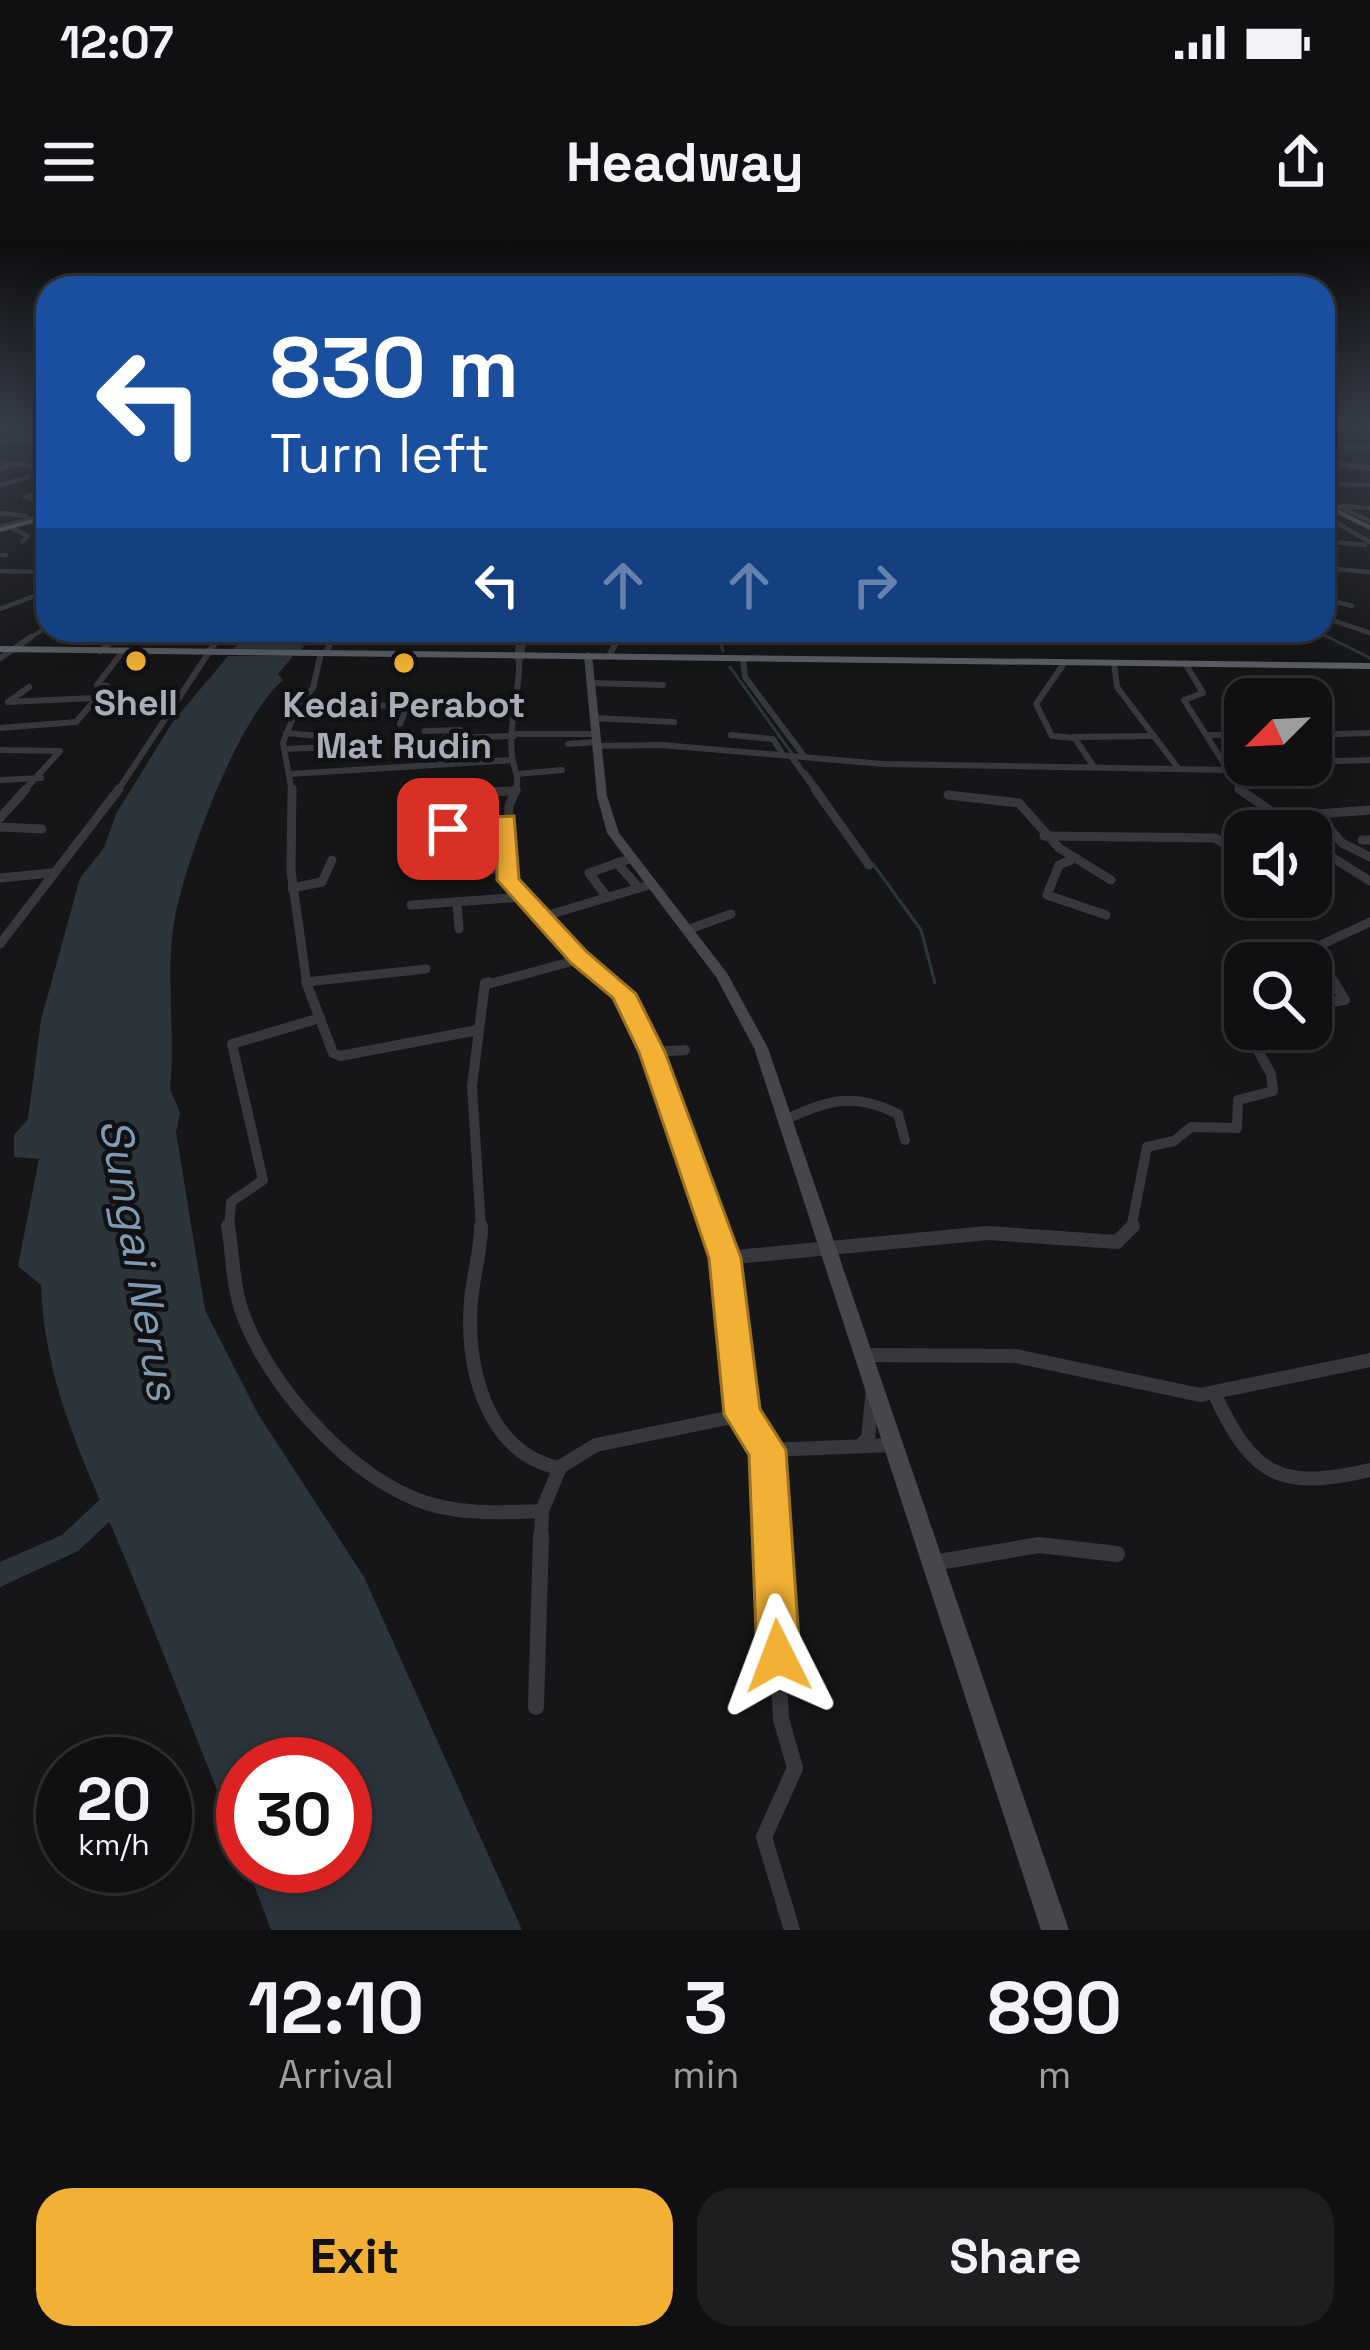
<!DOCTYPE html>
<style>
:root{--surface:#101012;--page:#1e1e20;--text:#f1f3f6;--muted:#9c9d9f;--line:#303032;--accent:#f2b134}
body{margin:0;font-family:"Space Grotesk",sans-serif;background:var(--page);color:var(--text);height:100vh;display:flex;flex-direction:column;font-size:45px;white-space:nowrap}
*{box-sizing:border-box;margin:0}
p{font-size:39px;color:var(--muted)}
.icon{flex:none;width:66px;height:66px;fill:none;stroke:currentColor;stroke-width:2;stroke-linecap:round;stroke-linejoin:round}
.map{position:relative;height:1690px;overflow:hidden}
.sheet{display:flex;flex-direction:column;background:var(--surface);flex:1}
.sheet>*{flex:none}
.top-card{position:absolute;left:36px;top:36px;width:1299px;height:366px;border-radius:36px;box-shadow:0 6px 30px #0003,0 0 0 3px var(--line);background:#1a4fa0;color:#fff;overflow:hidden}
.needle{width:78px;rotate:246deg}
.fabs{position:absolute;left:1224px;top:438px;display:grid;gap:24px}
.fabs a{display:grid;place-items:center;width:108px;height:108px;border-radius:24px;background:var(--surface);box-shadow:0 6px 30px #0003,0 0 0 3px var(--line);font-size:60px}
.speed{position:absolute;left:36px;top:1497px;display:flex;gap:24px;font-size:60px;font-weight:700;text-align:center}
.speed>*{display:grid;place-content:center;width:156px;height:156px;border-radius:50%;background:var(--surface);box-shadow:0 6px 30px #0003,0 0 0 3px var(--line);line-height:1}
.speed small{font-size:30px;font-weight:400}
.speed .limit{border:18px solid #d22;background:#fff;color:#111}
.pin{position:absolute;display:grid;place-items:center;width:102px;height:102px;color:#fff;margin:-51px;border-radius:24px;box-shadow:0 6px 18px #0006}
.me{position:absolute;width:132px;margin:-66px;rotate:357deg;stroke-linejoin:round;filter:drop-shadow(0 0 9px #0008)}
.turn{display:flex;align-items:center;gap:42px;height:252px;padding:0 36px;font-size:54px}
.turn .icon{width:156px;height:156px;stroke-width:2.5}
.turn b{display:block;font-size:84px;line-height:102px}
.lanes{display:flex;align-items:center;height:114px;padding:0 36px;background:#0003;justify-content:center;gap:60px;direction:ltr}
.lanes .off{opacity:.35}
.eta{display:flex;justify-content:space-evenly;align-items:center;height:204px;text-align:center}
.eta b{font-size:72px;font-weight:600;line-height:84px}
.primary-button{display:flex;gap:24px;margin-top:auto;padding:24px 36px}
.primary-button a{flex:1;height:138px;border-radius:36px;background:var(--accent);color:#111;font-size:48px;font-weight:600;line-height:138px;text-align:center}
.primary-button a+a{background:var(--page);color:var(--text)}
.status{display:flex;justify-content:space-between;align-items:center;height:84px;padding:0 60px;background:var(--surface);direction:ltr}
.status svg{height:33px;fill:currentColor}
header{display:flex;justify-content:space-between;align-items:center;height:156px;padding:0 36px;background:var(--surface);font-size:54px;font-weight:600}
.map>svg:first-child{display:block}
.water{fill:#2c353c}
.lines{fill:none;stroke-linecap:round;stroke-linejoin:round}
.stream{stroke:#2c353c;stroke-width:3}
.river{fill:#2c353c;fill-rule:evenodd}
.minor-far5{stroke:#37383d;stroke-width:4.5}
.minor-far4{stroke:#37383d;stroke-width:6}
.minor-far3{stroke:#37383d;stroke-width:9}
.minor-far2{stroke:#37383d;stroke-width:10}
.minor-far1{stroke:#37383d;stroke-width:14}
.minor{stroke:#37383d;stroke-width:16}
.tertiary-far1{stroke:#37383d;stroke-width:6}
.tertiary{stroke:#37383d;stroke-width:9}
.secondary{fill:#45474d;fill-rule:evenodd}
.primary{fill:#53555c;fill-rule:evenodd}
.trunk{fill:#5b5e65;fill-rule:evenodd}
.route{fill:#f2b134;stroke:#9d7322;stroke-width:3}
.poi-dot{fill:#f2b134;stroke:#111113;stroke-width:4.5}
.labels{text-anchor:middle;stroke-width:9;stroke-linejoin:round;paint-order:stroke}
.far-poi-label{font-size:36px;font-weight:bold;fill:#a8adb8;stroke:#111113}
.water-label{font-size:45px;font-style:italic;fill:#7f9bb3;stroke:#111113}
</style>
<div class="status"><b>12:07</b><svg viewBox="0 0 49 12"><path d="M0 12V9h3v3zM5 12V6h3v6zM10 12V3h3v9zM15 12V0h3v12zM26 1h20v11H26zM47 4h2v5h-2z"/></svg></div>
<header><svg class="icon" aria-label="menu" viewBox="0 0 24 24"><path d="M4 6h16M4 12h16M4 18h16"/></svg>Headway<svg class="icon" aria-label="share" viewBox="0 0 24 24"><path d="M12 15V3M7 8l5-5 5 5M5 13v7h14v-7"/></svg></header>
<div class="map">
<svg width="1370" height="1690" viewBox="0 0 1370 1690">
<rect width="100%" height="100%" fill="#161618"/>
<g class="water">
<path d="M253 390H317L301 410 233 409Z"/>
<path d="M228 416H293L278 434 283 440C238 478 184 623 174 682 165 737 176 793 170 849L180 873 176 892 205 1070 258 1174 364 1337 522 1690H271L247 1626H345V1524H243V1617C206 1522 169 1427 131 1333 91 1234 45 1154 41 1045L18 1026 39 919 14 917V895L28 879 41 780 80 638 104 608 116 574 172 483Z"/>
</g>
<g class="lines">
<g class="stream">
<path d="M717 390 723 411"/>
<path d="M1056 390H1134"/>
<path d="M1227 390 1322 394 1370 418"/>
<path d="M730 427 793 515"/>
<path d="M806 532 818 548"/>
<path d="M873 624 921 690 935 743"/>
</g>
<path class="river" d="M118 1246 126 1250 130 1258 126 1266 78 1311 0 1347V1322L62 1295 110 1250Z"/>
<g class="minor-far5">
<path d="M0 185 28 184"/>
<path d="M21 196 48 194"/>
<path d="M0 198 23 196"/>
<path d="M1323 206 1370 208"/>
<path d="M1323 214 1336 224"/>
<path d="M0 223 12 224 0 230"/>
<path d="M12 224 48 227"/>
<path d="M1323 244 1370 245"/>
<path d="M0 245 28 237"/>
<path d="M48 248 25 257 48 266"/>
<path d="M1323 259 1370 281"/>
<path d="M1343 266 1370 268"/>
<path d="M0 273 26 276"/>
<path d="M1323 275 1370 302"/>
<path d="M0 287 48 274"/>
<path d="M9 287 28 296 22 302"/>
<path d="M1323 301 1365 305"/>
<path d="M0 315H6"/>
<path d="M1323 328 1370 332"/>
<path d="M0 331 48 332"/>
<path d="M1323 358 1352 366"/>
<path d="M0 369 48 351"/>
<path d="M1323 377 1370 393"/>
<path d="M331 390 332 400"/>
<path d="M27 400 48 386"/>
<path d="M113 400 126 390"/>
<path d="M217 400 224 390"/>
<path d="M617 400 622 391H639"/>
</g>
<g class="minor-far4">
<path d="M100 411 117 397"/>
<path d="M326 413 333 397"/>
<path d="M609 416 619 397"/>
<path d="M0 418 31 397"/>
<path d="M743 419 745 437 804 516"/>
<path d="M1065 422 1036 464 1052 496 1074 498"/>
<path d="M1114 423 1117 447 1178 528"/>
<path d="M1185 423 1203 453 1184 460 1242 552"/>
<path d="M590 443 663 445"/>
<path d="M302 459 400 467 405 471 400 484"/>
<path d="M11 460 29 447"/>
<path d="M8 462 94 458"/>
<path d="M594 478 674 482"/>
<path d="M0 488 76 482 107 446 97 445 123 411"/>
<path d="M425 491 461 490 465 497"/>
<path d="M286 493 319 496"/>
<path d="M514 494H596"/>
<path d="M731 495 773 499 783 515"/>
<path d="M1207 495H1245"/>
<path d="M1311 495 1370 493"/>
<path d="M444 498 514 496"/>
<path d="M568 504 596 502"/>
<path d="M597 506 662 505 883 524 1230 530 1271 525"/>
<path d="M284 509 331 507"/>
<path d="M0 510 60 511 23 552"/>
<path d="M791 516 817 552"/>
<path d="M1311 522 1370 520"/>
<path d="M1094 527 1074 497 1154 496"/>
<path d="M290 534 512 520"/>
<path d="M517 534 562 530"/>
<path d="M0 540 41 538"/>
<path d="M117 552 219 397"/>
<path d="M292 552 283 503 298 464 313 448 321 413"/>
<path d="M469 552 516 551"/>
<path d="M515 552C521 537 513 530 512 515 508 484 521 450 519 418"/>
</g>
<g class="minor-far3">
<path d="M292 549 291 631 307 745"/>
<path d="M516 549 509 566 506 635 545 676"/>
<path d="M815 549 869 625"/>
<path d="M1239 549 1300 591"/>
<path d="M469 552 516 551"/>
<path d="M948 555 1019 563 1059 608 1111 640"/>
<path d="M1370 570 1317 574 1342 603 1370 617"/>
<path d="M0 578 26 549"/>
<path d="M0 587 42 589"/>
<path d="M450 595 455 584 507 580"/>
<path d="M1044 596 1215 598 1245 615"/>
<path d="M1362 600H1370"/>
<path d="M1311 604 1370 641"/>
<path d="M1071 620 1059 625 1047 655 1106 675"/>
<path d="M617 623 639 648"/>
<path d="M449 630 506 629"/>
<path d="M0 638 51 633"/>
<path d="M292 648 322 642 332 620"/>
<path d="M607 657 589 633 629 619"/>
<path d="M457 662 459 689"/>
<path d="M411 665 524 657"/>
<path d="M687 690 731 674"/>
<path d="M0 704 119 549"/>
<path d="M306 742 426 729"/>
<path d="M485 745 581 719"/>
<path d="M613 745 579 717 545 676 649 645"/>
<path d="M1336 745 1314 708 1370 682"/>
</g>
<g class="minor-far2">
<path d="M306 742 333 813 340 816 478 790"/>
<path d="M609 742C654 778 694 930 715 989"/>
<path d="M1311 765 1345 760 1334 742"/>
<path d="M652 812 685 810"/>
<path d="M785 880C826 860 854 852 898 874L905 900"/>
<path d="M229 989 231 962 263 940 232 804 320 778"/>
<path d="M481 989 472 846 485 743 489 742"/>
<path d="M1131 989 1147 907 1174 901 1191 887 1237 888 1238 860 1273 851 1271 834 1246 789"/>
</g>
<g class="minor-far1">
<path d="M228 986C233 1014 232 1042 241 1069 266 1142 342 1228 413 1258 452 1275 500 1273 542 1271L560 1227 596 1205 742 1175"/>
<path d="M481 986C481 1011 473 1036 471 1061 465 1128 487 1213 559 1228"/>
<path d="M714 986 725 1018 742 1175 767 1210 772 1299"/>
<path d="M725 1018 988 993 1117 1002 1133 986"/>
<path d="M863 1115 1016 1116 1200 1155 1370 1120"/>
<path d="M1215 1155C1254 1238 1281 1250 1370 1230"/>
<path d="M862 1204 868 1199 873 1148"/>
<path d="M767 1210 893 1205"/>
<path d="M541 1299 542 1271"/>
</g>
<g class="minor">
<path d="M771 1296 781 1479 795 1528 764 1597 792 1690"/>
<path d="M933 1323 1039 1305 1117 1314"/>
<path d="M536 1467 541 1296"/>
</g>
<g class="tertiary-far1">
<path d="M1323 222 1370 228"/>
<path d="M521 400 522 390"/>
</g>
<path class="tertiary" d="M521 405 519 418 521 397"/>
<g class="secondary">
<path d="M48 196V200L0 203V199Z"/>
<path d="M588 412 592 415 607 556 619 593 727 733 768 808 1069 1690H1041L754 808 716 737 607 593 597 556 584 415Z"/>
</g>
<path class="primary" d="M1323 262 1370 285V290L1323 267Z"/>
<g class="trunk">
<path d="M48 275V279L0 292V288Z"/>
<path d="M0 406 1370 423V429L0 412Z"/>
</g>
</g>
<linearGradient id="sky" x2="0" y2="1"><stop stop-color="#0c0c0d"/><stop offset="0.44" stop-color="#363c48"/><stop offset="1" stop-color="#363c48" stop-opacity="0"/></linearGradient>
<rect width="1370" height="421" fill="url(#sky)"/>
<path class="route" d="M514 576 519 639 587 712 636 754 665 812 741 1018 760 1169 786 1210 800 1416 793 1431 778 1437 763 1431 757 1416 749 1215 724 1174 709 1018 639 812 613 758 571 723 497 640V587L448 595 438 589 455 578Z"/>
<g class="poi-dot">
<circle cx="136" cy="421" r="12"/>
<circle cx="404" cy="423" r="12"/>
</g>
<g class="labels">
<g class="far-poi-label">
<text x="136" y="475">Shell</text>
<text x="404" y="477">Kedai Perabot<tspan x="404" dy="41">Mat Rudin</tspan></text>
</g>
<g class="water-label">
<text transform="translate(140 1019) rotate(80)" y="16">Sungai Nerus</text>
</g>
</g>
</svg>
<div class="fabs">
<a><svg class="needle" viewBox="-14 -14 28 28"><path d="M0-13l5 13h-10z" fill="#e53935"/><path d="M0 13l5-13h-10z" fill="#9c9d9f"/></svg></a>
<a><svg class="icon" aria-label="sound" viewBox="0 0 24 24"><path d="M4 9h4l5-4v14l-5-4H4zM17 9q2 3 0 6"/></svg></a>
<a><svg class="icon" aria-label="search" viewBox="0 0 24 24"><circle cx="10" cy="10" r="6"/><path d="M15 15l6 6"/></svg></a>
</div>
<div class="speed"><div>20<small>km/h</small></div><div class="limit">30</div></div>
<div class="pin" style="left:448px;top:589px;background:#d93025"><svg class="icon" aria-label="arrive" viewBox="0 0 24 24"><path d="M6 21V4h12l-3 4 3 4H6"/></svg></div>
<svg class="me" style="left:778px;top:1416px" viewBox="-20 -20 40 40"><path d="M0-17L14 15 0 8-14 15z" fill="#f2b134" stroke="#fff" stroke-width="4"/></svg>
<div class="top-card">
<div class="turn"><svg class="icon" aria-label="left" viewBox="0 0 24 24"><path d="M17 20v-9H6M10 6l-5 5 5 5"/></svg><div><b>830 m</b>Turn left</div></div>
<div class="lanes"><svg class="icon" aria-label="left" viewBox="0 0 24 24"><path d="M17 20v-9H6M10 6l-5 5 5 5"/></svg><svg class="icon off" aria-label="ahead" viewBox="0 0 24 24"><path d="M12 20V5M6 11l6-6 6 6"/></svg><svg class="icon off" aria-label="ahead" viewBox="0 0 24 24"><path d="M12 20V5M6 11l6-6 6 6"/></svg><svg class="icon off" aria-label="right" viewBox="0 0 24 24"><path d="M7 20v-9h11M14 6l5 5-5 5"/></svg></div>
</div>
</div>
<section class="sheet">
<div class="eta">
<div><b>12:10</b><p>Arrival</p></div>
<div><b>3</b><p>min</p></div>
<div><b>890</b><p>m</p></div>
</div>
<div class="primary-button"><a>Exit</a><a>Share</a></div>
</section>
